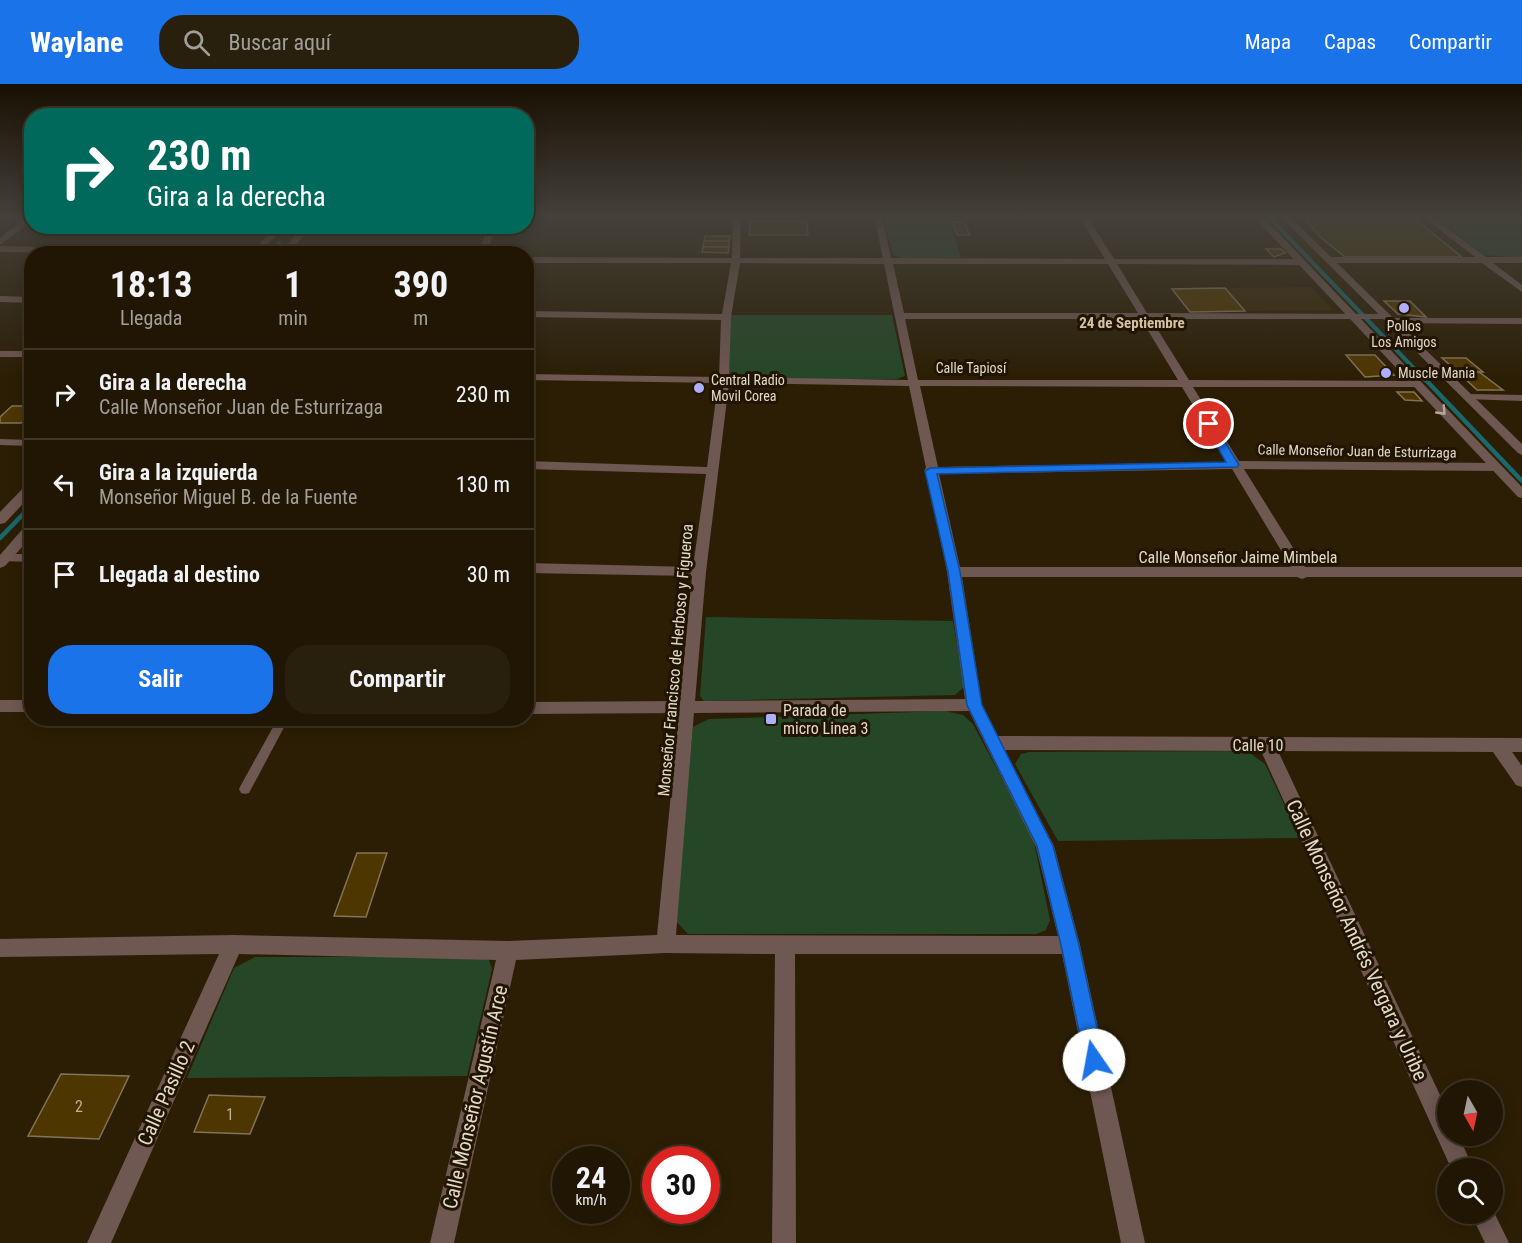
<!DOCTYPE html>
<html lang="es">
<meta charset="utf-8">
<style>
:root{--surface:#201603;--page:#281f0d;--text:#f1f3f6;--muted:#a29f9a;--line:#3d3525;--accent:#1a73e8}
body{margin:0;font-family:"Roboto Condensed",sans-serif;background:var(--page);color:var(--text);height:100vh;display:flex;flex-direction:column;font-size:22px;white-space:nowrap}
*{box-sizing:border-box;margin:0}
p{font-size:20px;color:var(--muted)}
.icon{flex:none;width:33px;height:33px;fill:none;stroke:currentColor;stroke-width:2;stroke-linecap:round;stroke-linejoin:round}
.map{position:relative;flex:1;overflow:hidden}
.sheet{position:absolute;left:24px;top:162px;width:510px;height:480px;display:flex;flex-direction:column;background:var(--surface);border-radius:24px;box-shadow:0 3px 15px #0003,0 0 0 2px var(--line)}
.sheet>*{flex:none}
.hud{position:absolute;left:24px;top:24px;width:510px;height:126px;border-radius:24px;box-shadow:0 3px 15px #0003,0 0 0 2px var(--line);background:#00695c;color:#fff;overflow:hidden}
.needle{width:39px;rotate:171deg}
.controls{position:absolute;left:1437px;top:996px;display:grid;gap:12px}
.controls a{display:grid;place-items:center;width:66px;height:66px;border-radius:50%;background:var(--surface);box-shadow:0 3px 15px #0003,0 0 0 2px var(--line);font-size:30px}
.speed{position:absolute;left:552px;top:1062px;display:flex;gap:12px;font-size:30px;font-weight:700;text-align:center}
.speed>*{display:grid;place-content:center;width:78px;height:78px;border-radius:50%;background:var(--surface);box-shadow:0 3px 15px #0003,0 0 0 2px var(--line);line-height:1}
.speed small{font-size:15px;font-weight:400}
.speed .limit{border:9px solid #d22;background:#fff;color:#111}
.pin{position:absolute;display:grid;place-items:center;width:51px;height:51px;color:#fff;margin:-26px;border:3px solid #fff;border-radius:50%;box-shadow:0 2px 6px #0007}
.me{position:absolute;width:66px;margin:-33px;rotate:348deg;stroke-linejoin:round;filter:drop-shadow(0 0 4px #0008)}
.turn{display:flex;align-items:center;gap:21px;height:126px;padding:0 24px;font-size:27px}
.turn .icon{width:78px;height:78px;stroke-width:2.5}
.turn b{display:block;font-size:42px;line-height:51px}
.eta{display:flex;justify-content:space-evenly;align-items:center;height:102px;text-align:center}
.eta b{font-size:36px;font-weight:700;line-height:42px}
.primary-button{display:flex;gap:12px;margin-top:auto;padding:12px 24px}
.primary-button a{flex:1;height:69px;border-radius:24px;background:var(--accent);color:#fff;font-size:24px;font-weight:700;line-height:69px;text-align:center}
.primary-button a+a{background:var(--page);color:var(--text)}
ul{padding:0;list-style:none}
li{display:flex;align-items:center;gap:18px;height:90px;padding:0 24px;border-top:2px solid var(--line)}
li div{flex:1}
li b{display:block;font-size:22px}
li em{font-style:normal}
header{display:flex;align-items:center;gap:36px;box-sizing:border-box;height:84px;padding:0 30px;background:var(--accent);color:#fff}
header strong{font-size:28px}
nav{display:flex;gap:33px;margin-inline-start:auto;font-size:21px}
.search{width:420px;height:54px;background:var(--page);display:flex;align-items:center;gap:15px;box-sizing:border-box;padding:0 21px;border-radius:24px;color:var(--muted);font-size:22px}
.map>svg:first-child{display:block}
.built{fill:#382704}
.green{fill:#254728}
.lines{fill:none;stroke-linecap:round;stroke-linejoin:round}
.stream-far1{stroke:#18686d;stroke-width:4}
.stream{stroke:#18686d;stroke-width:4.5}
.building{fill:#4e3600;stroke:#837358;stroke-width:1.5}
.service{fill:#6f5752;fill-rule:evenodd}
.minor{fill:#6f5752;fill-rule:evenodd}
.tertiary{fill:#6f5752;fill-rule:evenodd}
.oneway{stroke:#b5a69b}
.route{fill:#1a73e8;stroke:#114b97;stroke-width:1.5}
.poi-dot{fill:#acaffb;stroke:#211400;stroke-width:2}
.labels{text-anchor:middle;stroke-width:6;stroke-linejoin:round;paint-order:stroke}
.far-poi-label{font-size:14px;fill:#e3dacb;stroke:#211400;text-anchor:start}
.far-street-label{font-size:14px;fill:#e3dacb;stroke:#211400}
.far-neighbourhood-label{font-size:15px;font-weight:bold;fill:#d4c3a5;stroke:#211400}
.street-label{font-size:16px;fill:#e3dacb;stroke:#211400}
.poi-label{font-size:16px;fill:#e3dacb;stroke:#211400;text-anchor:start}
.near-number-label{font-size:16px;fill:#beb198}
.near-street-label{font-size:20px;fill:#e3dacb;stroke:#211400}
</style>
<header>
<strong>Waylane</strong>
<div class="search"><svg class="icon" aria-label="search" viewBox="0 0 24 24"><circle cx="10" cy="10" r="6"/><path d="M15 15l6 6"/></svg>Buscar aquí</div>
<nav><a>Mapa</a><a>Capas</a><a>Compartir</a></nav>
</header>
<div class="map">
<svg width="1522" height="1159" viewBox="0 0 1522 1159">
<rect width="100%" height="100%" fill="#2b1e04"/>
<path class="built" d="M1311 203 1333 226 1245 227 1225 204Z"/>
<g class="green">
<path d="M948 132 961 174H902L893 171 884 136 886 134Z"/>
<path d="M1433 132H1522V174L1485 171Z"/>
<path d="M730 231H892L905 292 897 295H734L729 292Z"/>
<path d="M706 533 953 537 964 603 955 611 704 617 700 612Z"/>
<path d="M945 627 963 631 973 640 1033 753 1050 836 1046 846 1036 850H688L676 837 693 643 709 635Z"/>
<path d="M1247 667 1265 680 1300 754 1058 757 1015 680 1021 670 1029 668Z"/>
<path d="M255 873H480L489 876 492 885 467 992 187 994 234 884Z"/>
</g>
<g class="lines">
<g class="stream-far1">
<path d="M1268 132 1425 296"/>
<path d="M269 170 279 159"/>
</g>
<g class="stream">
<path d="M1424 294 1522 397"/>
<path d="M0 454 32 421"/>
</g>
</g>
<g class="building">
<path d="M1302 132H1404L1415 135 1462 173H1345L1319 152Z"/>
<path d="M750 137 807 138 808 151H749Z"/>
<path d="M952 138H964L970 151H957Z"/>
<path d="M705 152H730L729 157H704Z"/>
<path d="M704 157H729V163H703Z"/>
<path d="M703 163H729L728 169 702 168Z"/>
<path d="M1266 165H1281L1285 169 1274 173Z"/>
<path d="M1225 204 1245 227 1190 228 1172 205Z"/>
<path d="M1384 217H1410L1426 233 1398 230Z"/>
<path d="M1346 271H1375L1394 291 1365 293Z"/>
<path d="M1442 274H1466L1483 288H1458Z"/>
<path d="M1458 288H1479L1503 306H1477Z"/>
<path d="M1397 308H1414L1422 317 1405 316Z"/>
<path d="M12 322H32V329L21 339H0V333Z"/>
<path d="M357 769H387L366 833 334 832Z"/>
<path d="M61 990 129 992 99 1055 28 1052Z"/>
<path d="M209 1011 265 1013 250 1050 194 1048Z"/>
</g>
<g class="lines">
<path class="service" d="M278 634H289L249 709 245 710 241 709 239 705 241 701Z"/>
<g class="minor">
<path d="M28 132H32V137L0 161V154Z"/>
<path d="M733 132H741L740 174H883L874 132H882L891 174 1105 175 1079 132H1087L1114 175H1299L1303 178 1299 181 1117 180 1147 229 1388 230 1390 232 1385 235H1151L1189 296 1416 297 1421 300 1416 303H1193L1239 377 1496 379 1502 383 1496 387 1244 385 1305 483H1522V493H1307L1302 495 1297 493H962L982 621 998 652 1522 654V668H1512L1522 682V703L1516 701 1493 668 1278 667 1448 1028V1052H1459L1473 1084H1451L1261 667 1005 666 1054 762 1080 861 1145 1159H1121L1062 870H795L796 1159H772L775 870 666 869 516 876 454 1159H430L496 876 239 870 111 1159H87L219 870 0 873V855L233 851 508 857 657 851 679 629 526 630V618L680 617 692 492 526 489V479L693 483 706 390 526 385V377L707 383 718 299 526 296V290L719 293 721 236 526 233V227L722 230 731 179H526V173L732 174ZM740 179 884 180 908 296 729 293 731 233ZM893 180H1108L1138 229H904ZM905 235H1141L1178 296H918ZM729 299 909 302 926 384 924 387 927 390 947 488 965 615 695 617 706 488ZM920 302 1182 303 1227 378 938 383ZM1232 385 1291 483H960L939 390ZM969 627 1036 763 1058 852 676 851 694 629Z"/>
<path d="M1422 132H1431L1486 173H1522V179H1493L1522 201V208L1482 179H1329L1325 176 1329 173H1475Z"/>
<path d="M490 142H498L485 170H476Z"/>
<path d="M0 162 195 167 199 170 0 168Z"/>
<path d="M0 212 32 213V219L0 218Z"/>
<path d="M1390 234H1522V240L1387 239V235Z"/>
<rect x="0" y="267" width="32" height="6"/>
<path d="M1470 310 1522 311V317L1466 315V311Z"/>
<path d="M0 355 32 356V362L0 361Z"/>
<path d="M4 470H32V478L0 477V471Z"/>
<rect x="0" y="616" width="32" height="12"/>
<path d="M1492 1124 1509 1159H1485L1471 1130H1492Z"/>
</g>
<g class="tertiary">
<path d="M1253 132H1262L1522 403V414L1518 413Z"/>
<path d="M1280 132H1289L1522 360V371L1518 369Z"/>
<path d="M276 142H285L259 170H250Z"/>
<path d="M303 142H312L288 170H279Z"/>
<path d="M32 398V410L5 439 0 440V428L28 399Z"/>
<path d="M32 439V452L5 482 0 484V471L27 440Z"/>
</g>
</g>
<defs><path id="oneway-chevron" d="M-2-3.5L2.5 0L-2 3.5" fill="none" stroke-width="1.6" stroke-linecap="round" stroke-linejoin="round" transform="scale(1.5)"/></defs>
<use class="oneway" href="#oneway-chevron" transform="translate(1442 327) rotate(46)"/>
<linearGradient id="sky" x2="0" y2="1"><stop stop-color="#181002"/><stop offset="0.45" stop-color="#44413a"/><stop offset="1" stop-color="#44413a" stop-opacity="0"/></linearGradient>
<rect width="1522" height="294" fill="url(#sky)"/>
<path class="route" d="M1209 337 1214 340 1239 381 1237 383 937 390 960 488 982 621 1053 762 1079 861 1104 976 1101 983 1094 985 1087 983 1085 976 1061 861 1037 762 967 621 948 488 925 387 930 384 1226 378 1204 340Z"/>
<g class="poi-dot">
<circle cx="1404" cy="224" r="6"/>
<circle cx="1386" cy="289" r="6"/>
<circle cx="699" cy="304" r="6"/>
<rect x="765" y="629" width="12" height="12" rx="3"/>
</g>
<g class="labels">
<g class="far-poi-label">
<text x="1404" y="247" text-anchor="middle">Pollos<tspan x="1404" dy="16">Los Amigos</tspan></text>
<text x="1398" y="294">Muscle Mania</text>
<text x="711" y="301">Central Radio<tspan x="711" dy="16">Movil Corea</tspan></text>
</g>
<g class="far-street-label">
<text x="971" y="289">Calle Tapiosí</text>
<text transform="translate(1357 367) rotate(1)" y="5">Calle Monseñor Juan de Esturrizaga</text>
</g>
<g class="far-neighbourhood-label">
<text x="1132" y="244">24 de Septiembre</text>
</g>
<g class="street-label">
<text x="1238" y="479">Calle Monseñor Jaime Mimbela</text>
<text transform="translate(675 576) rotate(-85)" y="6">Monseñor Francisco de Herboso y Figueroa</text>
<text x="1258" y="667">Calle 10</text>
</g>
<g class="poi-label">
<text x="783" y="632">Parada de<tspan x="783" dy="18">micro Linea 3</tspan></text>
</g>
<g class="near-number-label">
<text x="79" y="1028">2</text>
<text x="230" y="1036">1</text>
</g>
<g class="near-street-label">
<text transform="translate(1357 856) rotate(65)" y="7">Calle Monseñor Andrés Vergara y Uribe</text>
<text transform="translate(166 1009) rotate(-66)" y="7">Calle Pasillo 2</text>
<text transform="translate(475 1013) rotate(-77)" y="7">Calle Monseñor Agustín Arce</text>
</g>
</g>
</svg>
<div class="controls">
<a><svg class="needle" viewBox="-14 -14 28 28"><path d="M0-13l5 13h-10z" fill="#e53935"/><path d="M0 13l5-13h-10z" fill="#a29f9a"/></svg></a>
<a><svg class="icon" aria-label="search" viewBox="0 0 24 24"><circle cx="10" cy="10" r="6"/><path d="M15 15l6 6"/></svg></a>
</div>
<div class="speed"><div>24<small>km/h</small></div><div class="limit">30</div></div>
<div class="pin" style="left:1209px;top:340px;background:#d93025"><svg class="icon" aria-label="arrive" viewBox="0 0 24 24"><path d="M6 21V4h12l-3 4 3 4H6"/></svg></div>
<svg class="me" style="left:1094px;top:976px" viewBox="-20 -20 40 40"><circle r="19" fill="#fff"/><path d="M0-13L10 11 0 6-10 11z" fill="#1a73e8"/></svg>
<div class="hud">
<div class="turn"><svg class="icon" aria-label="right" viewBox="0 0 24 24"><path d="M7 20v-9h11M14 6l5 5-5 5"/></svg><div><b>230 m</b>Gira a la derecha</div></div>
</div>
<section class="sheet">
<div class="eta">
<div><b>18:13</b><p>Llegada</p></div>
<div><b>1</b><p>min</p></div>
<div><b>390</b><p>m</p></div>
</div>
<ul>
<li><svg class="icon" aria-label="right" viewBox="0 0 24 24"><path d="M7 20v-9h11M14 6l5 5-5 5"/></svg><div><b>Gira a la derecha</b><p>Calle Monseñor Juan de Esturrizaga</p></div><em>230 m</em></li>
<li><svg class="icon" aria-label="left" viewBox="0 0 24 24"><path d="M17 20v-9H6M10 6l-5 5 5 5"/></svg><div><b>Gira a la izquierda</b><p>Monseñor Miguel B. de la Fuente</p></div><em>130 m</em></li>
<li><svg class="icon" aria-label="arrive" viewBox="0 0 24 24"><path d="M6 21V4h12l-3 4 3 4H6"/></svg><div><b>Llegada al destino</b></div><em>30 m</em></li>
</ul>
<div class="primary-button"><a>Salir</a><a>Compartir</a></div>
</section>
</div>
